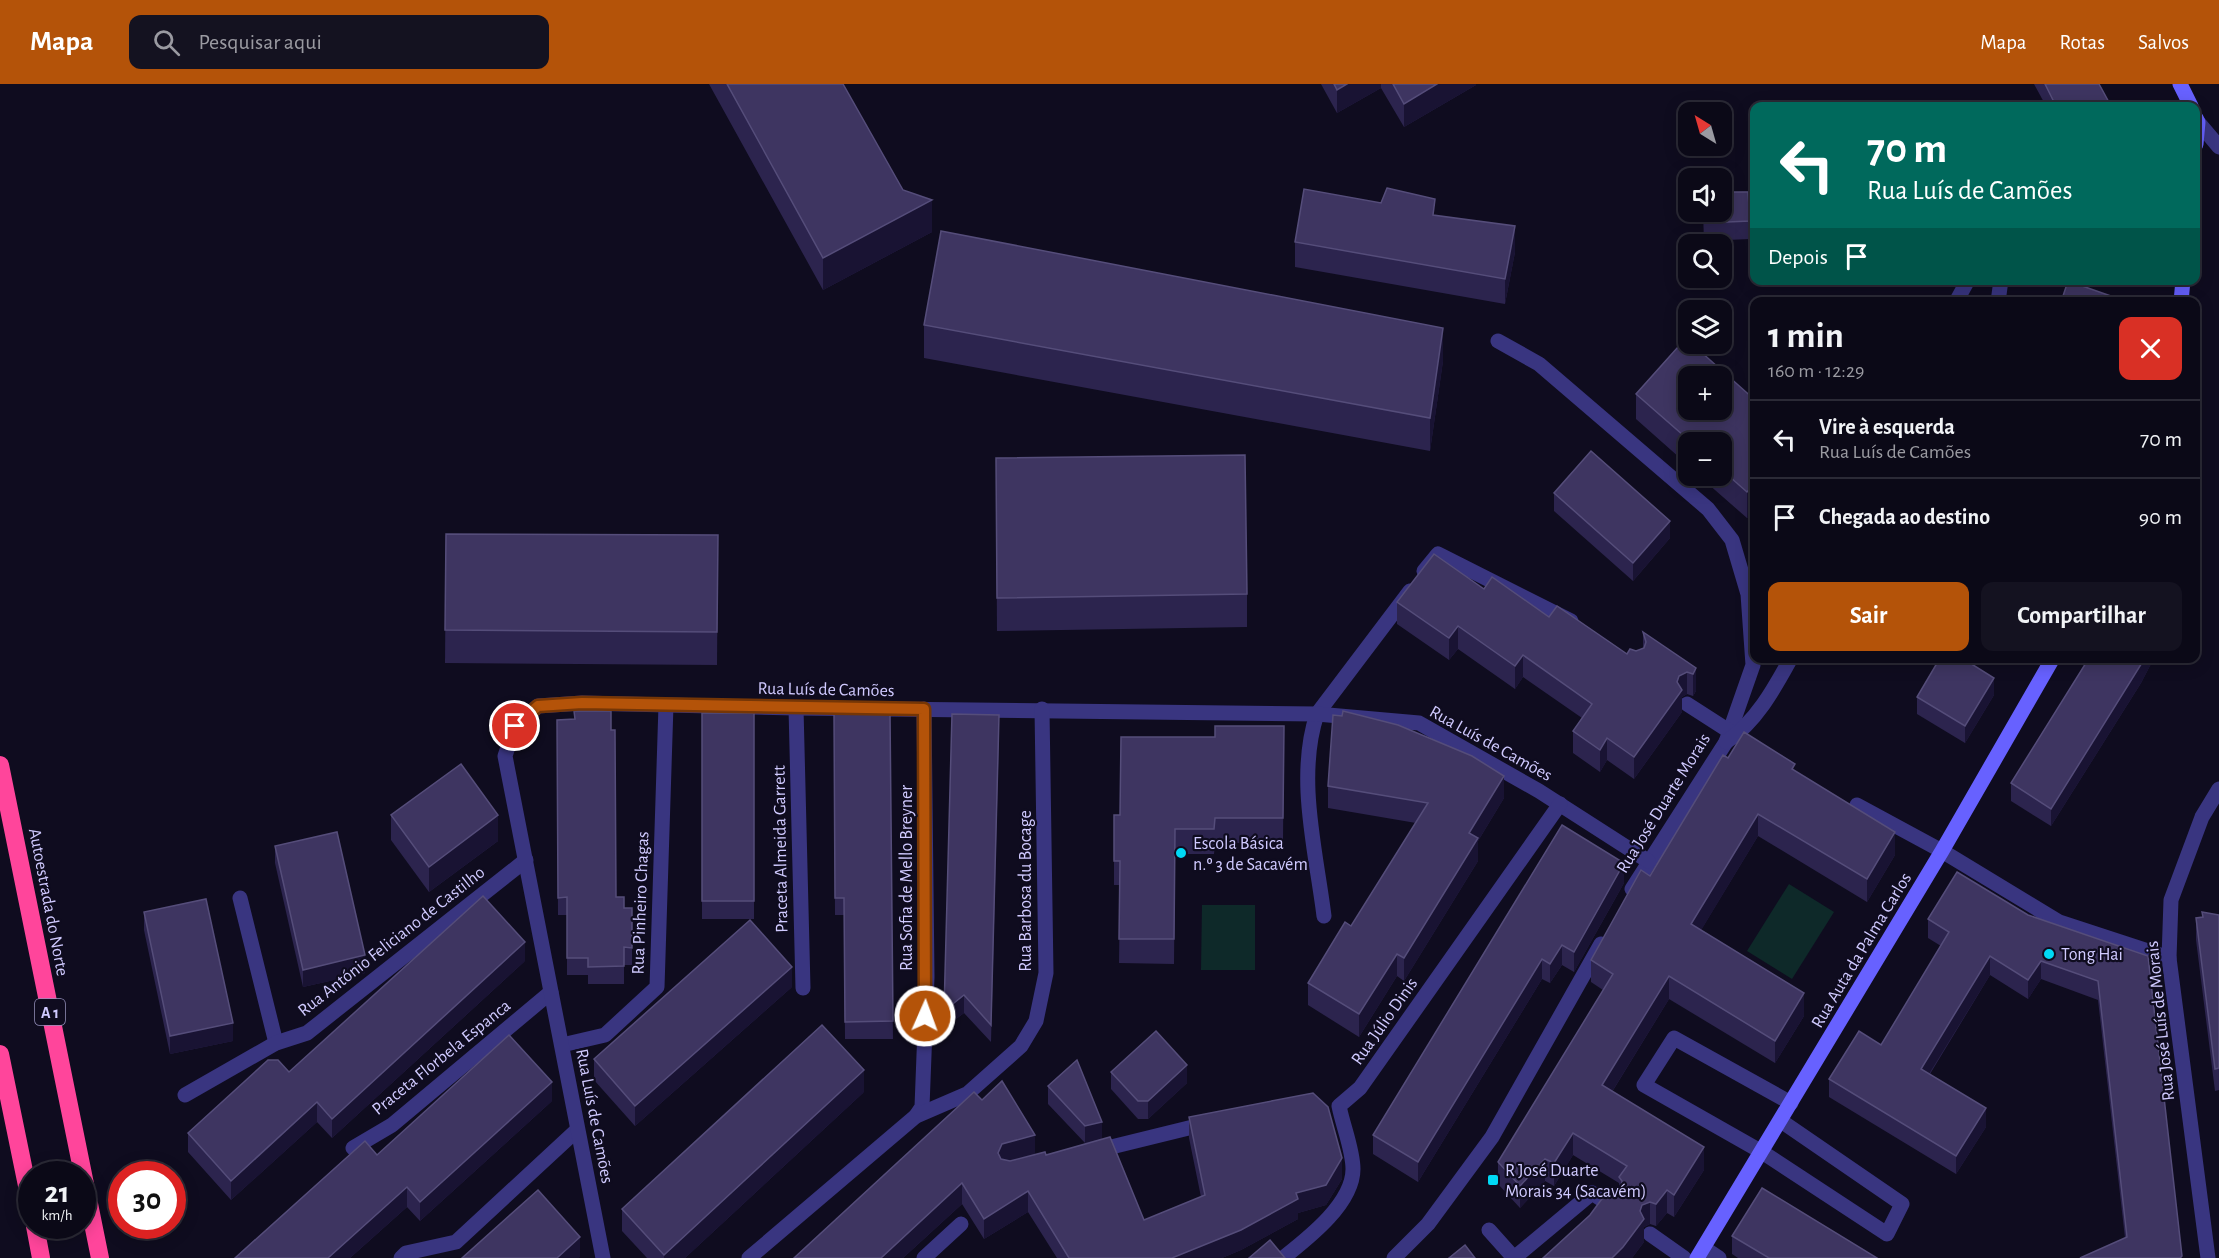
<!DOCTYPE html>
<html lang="pt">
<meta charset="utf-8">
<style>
:root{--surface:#0b0917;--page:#141220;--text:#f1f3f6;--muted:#9a9aa1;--line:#2b2a36;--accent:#b45309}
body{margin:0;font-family:"Alegreya Sans",sans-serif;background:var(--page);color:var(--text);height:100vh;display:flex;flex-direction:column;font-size:22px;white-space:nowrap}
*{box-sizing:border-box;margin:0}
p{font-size:20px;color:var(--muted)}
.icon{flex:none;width:33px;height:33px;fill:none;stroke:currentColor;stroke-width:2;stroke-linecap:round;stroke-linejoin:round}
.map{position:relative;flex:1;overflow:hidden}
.panel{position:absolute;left:1750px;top:213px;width:450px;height:366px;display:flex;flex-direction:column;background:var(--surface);border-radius:12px;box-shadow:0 3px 15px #0003,0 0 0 2px var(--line)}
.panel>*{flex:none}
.banner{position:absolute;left:1750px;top:18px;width:450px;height:183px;border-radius:12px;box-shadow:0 3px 15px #0003,0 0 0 2px var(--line);background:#00695c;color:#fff;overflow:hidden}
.needle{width:39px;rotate:323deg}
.buttons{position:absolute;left:1678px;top:18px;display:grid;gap:12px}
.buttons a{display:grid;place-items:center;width:54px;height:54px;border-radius:12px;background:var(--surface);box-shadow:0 3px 15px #0003,0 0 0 2px var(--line);font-size:30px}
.speed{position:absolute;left:18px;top:1077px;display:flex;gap:12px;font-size:30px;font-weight:700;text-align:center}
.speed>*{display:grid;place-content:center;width:78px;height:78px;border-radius:50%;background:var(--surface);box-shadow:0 3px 15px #0003,0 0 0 2px var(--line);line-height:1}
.speed small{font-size:15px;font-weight:400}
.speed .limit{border:9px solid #d22;background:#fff;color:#111}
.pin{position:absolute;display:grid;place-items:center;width:51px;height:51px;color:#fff;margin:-26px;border:3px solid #fff;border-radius:50%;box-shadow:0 2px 6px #0007}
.me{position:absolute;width:66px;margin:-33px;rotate:2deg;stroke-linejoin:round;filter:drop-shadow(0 0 4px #0008)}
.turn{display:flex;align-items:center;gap:21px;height:126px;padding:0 18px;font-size:27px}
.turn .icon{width:78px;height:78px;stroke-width:2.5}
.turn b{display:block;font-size:42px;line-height:51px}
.then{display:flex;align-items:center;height:57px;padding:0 18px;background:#0003;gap:12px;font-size:22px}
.round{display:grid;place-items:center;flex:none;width:63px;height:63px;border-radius:12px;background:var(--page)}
.head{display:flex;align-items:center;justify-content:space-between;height:102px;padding:0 18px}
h1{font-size:36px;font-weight:600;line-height:45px}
.primary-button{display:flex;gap:12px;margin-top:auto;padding:12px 18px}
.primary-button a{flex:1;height:69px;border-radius:12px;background:var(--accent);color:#fff;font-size:24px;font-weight:600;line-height:69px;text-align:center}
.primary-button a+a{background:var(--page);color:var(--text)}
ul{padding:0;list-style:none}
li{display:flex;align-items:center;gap:18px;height:78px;padding:0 18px;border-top:2px solid var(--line)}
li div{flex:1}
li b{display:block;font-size:22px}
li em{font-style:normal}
header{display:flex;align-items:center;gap:36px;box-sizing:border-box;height:84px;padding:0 30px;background:var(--accent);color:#fff}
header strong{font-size:28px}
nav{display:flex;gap:33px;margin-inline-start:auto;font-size:21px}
.search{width:420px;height:54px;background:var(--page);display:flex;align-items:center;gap:15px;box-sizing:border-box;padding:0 21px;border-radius:12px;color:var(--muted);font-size:22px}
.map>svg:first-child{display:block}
.green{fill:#0e2929}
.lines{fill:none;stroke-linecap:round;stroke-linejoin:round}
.street{stroke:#393580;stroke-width:15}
.secondary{stroke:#6761ff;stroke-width:15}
.highway{stroke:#ff459b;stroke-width:18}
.wall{fill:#2c244e}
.shaded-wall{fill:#191333}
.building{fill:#3e3561;stroke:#554d7a;stroke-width:1.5;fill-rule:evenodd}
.route-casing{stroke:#753606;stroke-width:15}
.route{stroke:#b45309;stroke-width:10}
.poi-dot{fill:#00d9f5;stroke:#0f0c1f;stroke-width:2}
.labels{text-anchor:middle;stroke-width:4.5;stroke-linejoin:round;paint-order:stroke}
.shield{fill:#0f0c1f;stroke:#9691bc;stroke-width:1.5}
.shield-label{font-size:16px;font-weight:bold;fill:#d0caff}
.street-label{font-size:18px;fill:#d0caff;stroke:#0f0c1f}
.poi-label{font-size:18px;fill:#d0caff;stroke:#0f0c1f;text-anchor:start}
</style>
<header>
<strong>Mapa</strong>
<div class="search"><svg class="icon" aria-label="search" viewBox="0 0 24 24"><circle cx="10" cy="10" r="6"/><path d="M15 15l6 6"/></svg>Pesquisar aqui</div>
<nav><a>Mapa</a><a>Rotas</a><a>Salvos</a></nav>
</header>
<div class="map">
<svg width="2219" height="1174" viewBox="0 0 2219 1174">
<rect width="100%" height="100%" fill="#0f0c1f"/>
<g class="green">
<path d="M1789 800 1834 828 1792 895 1747 867Z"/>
<path d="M1202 821H1255V886H1201Z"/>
</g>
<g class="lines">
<g class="street">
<path d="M2198 38 2219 63"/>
<path d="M1722 116 1755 115"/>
<path d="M1956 218 1968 196"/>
<path d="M1998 218 2001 196"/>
<path d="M1498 257 1539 280 1708 425 1732 456 1748 510 1753 581 1726 658 1632 805"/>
<path d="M1424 487 1438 470 1571 537"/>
<path d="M1687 620 1729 647"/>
<path d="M796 624 803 904"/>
<path d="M1726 658C1756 638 1774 605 1791 574"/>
<path d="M1857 721 1942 767 2059 838 2169 874"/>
<path d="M240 814 276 959"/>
<path d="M1324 832C1316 767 1296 693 1317 630L1410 507"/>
<path d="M562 961 605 951 657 903 666 621"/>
<path d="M185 1011 276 959 307 949 526 776"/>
<path d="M916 1032 922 1023 927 893 924 625"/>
<path d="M1781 1037 1902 1120 1887 1150 1762 1068 1644 1001 1674 954 1791 1019"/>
<path d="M353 1064 392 1041 551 908"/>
<path d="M1095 1067 1209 1039"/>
<path d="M1489 1146 1514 1174"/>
<path d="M1650 1150 1684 1174"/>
<path d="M1704 1164 1719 1174"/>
<path d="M401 1174 406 1169 456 1158 577 1046"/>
<path d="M603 1174 505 672 515 642 538 622 582 619 796 624 1317 630 1419 639 1539 707 1648 777"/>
<path d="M749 1174 916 1032 967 1010 1021 962 1036 937 1046 889 1042 625"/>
<path d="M924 1174 961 1140"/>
<path d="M1283 1174C1307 1155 1353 1120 1353 1085 1353 1066 1343 1042 1339 1022L1360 1004 1560 720"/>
<path d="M1394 1174 1428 1140 1492 1053 1601 860"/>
<path d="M1514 1174 1592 1109 1613 1123"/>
<path d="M2208 1174 2169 874 2171 816 2202 733 2219 705"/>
</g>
<g class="secondary">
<path d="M2180 0 2191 22"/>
<path d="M2196 34 2198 38 2196 60"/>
<path d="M2181 218 2183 196"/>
<path d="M1697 1174 1942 767 2053 574"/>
</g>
<g class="highway">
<path d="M0 681 100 1174"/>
<path d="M0 970 32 1126"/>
<path d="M35 1142 41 1174"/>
</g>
</g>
<g class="wall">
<path d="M709 0H843L903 106 932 148 823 206Z"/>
<path d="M1321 0H1476V1L1404 43 1381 4 1337 29Z"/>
<path d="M2034 0H2099L2111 22H2046Z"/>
<path d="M1703 128H1722L1750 137V155L1704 157Z"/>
<path d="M1295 158 1515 168 1505 220 1295 183Z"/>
<path d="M924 241 1443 277 1430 367 924 274Z"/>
<path d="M1636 310 1755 316V425L1747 434 1699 392H1722V358H1689V382L1636 335Z"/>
<path d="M996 374 1247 510V543L997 547Z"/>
<path d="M1554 409 1670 454 1633 497 1554 427Z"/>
<path d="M446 450 718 451 717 581 445 579Z"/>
<path d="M1484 505 1549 533 1627 570 1636 567 1643 564V548L1696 584V607L1693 612 1687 610 1682 613V628L1634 695 1607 676 1600 688 1573 669V647L1582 634 1523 593 1515 605 1458 565 1449 576 1397 540V518Z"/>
<path d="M2089 574H2154L2141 599 2051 742 2011 717V699Z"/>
<path d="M1994 611 1965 659 1917 630V613Z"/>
<rect x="702" y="629" width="52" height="206"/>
<path d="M834 629H890L893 955H845L844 831H835Z"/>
<path d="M557 636 611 646 616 813 624 824H632V881H624V900H588V891H567V831H558Z"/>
<path d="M1284 642 1283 759H1215L1214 770H1175L1174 880 1119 879 1120 801H1114V731H1120L1215 653Z"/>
<path d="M999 649 991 958 964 929 944 944Z"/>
<path d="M1728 674 1795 687 1895 771 1867 818 1758 752 1701 846 1804 932 1775 979 1669 915 1612 1008 1704 1086 1674 1133 1667 1129 1656 1142 1650 1140 1644 1143V1158L1632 1174H1543L1613 1110 1619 1107V1099L1573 1071 1554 1102 1545 1097 1520 1124 1498 1100V1078L1603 906 1591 898V876L1650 792Z"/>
<path d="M1328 702 1504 714 1478 757V777L1404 897 1397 892 1359 953 1308 921V899L1351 842 1416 739 1328 724Z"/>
<path d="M391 731 498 757 429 808 391 756Z"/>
<path d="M1562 741 1624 799 1574 888 1562 881 1550 899 1542 895 1418 1098 1373 1070V1051Z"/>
<path d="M275 762 365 889 303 903 275 779Z"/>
<path d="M144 828 233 957 170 970 144 846Z"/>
<path d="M2202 828 2219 831V1006L2215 1007 2196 856V834L2202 833Z"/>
<path d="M2028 831 2148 872 2182 1174 2125 1154 2098 916 2041 895 2028 915 1990 891 1930 990 1986 1043 1956 1090 1829 1013V995L1881 961 1941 862 1928 854V835Z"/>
<path d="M525 877 332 1054 317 1038 231 1116 188 1068V1049L289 988Z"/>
<path d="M792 903 635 1042 594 996V975Z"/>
<path d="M1111 988 1187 999 1148 1035H1138L1111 1005Z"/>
<path d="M1048 1002 1102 1055 1144 1136 1201 1113 1189 1054V1033L1342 1095 1326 1121 1298 1129V1135L1241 1166 1222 1174H1057L1028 1128 984 1155 962 1120 903 1174H794L974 1008 1035 1071H1046L1098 1056 1085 1059 1048 1020Z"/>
<path d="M864 1008 685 1174H647L622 1147V1125Z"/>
<path d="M552 1017 420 1137 407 1123 350 1174H235L377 1071Z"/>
<path d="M1732 1152 1877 1174H1738L1732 1170Z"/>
</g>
<g class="shaded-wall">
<path d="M1347 0H1381V4L1337 29V6Z"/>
<path d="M1437 0H1476V1L1404 43V20Z"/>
<path d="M932 116V148L823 206V174Z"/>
<path d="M1515 142V168L1505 220V195Z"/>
<path d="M1443 244V277L1430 367V334Z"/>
<path d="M1755 399V425L1747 434V408Z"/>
<path d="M1670 437V454L1633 497V479Z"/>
<path d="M1458 542V565L1449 576V554Z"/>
<path d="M1523 571V593L1515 605V582Z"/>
<path d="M2145 574H2154L2141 599 2051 742V725Z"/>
<path d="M1696 584V607L1693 612V590Z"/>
<path d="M1687 588V610L1682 613V628L1634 695V673L1677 598 1679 592Z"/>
<path d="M1994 594V611L1965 659V642Z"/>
<path d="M1607 654V676L1600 688V666Z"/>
<path d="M1504 692V714L1478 757V777L1404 897V874L1469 749Z"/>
<path d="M1758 730V752L1691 863V840Z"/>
<path d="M498 731V757L429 808V783Z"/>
<path d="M1895 748V771L1867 818V795Z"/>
<path d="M1624 779V799L1574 888V868Z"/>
<path d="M525 858V877L332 1054V1035Z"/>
<path d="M1562 861V881L1550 899V880Z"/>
<path d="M1397 870V892L1359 953V930Z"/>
<path d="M365 871V889L303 903V886Z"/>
<path d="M1990 872V891L1921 1003V985Z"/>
<path d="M1542 875V895L1418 1098V1078Z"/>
<path d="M2041 877V895L2028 915V896Z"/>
<path d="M792 883V903L635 1042V1022Z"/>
<path d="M1669 892V915L1602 1024V1001Z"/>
<path d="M1804 909V932L1775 979V957Z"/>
<path d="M964 911V929L944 944V927Z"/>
<path d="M233 939V957L170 970V952Z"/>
<path d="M1187 981V999L1148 1035V1017Z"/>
<path d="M864 986V1008L685 1174H664V1171Z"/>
<path d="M552 998V1017L420 1137V1118Z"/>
<path d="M317 1018V1038L231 1116V1097Z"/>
<path d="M1986 1024V1043L1956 1090V1072Z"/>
<path d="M1102 1038V1055L1085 1059V1042Z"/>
<path d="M1573 1049V1071L1554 1102V1079Z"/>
<path d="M1035 1051V1071L998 1090V1069L1002 1060Z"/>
<path d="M1704 1063V1086L1674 1133V1111Z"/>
<path d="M1342 1074V1095L1326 1121 1298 1129V1135L1241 1166 1222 1174H1172L1296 1109Z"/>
<path d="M1545 1075V1097L1520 1124V1102Z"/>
<path d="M962 1099V1120L903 1174H881Z"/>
<path d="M407 1103V1123L350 1174H328Z"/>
<path d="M1667 1106V1129L1656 1142V1120Z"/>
<path d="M1028 1107V1128L984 1155V1135Z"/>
<path d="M1650 1118V1140L1644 1143V1158L1632 1174H1612L1640 1127 1642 1121Z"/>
<path d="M580 1153V1173L579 1174H557Z"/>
</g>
<g class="building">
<path d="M727 0H843L903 106 932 116 823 174Z"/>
<path d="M1334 0H1347L1337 6Z"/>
<path d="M1393 0H1437L1404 20Z"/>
<path d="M2045 0H2099L2111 22H2056Z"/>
<path d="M1387 104 1435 115 1433 131 1515 142 1505 195 1295 158 1304 105 1381 119Z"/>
<path d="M1722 108H1748L1750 137 1704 139V128H1722Z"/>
<path d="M941 147 1443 244 1430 334 924 241Z"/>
<path d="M2068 197 2128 218H2061Z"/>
<path d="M1686 254 1689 257V260H1692L1755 316V399L1747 408 1722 386V358H1691L1636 310ZM1689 292H1722V326H1689Z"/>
<path d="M1591 367 1670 437 1633 479 1554 409Z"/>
<path d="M1245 371 1247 510 997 514 996 374Z"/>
<path d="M446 450 718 451 717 548 445 546Z"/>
<path d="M1434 470 1484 505 1492 493 1549 533 1557 522 1627 570 1630 565 1636 567 1644 564 1646 558 1643 548 1696 584 1693 590 1687 588 1679 592 1677 598 1682 606 1634 673 1607 654 1600 666 1573 647 1592 620 1523 571 1515 582 1458 542 1449 554 1397 518Z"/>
<path d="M1940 574H1962L1994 594 1965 642 1917 613Z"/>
<path d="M2089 574H2145L2051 725 2011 699Z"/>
<path d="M574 627H611V646H615L616 813H624V824H632V864L624 863V882L588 883V874H567V813L558 814 557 636 575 635Z"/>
<path d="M1343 627 1398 641 1472 672 1504 692 1469 749 1478 754 1404 874 1397 870 1359 930 1308 899 1345 838 1351 842 1428 719 1328 702 1333 631 1342 632Z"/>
<rect x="702" y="629" width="52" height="188"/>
<path d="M834 629H890L893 937 845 938 844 814H835Z"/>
<path d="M952 630 999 631 991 941 964 911 944 927Z"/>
<path d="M1215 642H1284L1283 734H1215L1214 745H1175L1174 855H1119L1120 777H1114V731H1120L1121 653H1215Z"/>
<path d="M1744 648 1795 680 1792 685 1895 748 1867 795 1758 730 1691 840 1804 909 1775 957 1669 892 1602 1001 1704 1063 1674 1111 1667 1106 1656 1120 1650 1118 1642 1121 1640 1127 1644 1135 1623 1163 1612 1174H1543L1590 1131 1607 1108 1613 1110 1621 1105 1622 1097 1619 1093 1627 1082 1573 1049 1554 1079 1545 1075 1520 1102 1498 1078 1613 890 1591 876 1641 786 1650 792 1723 671 1728 674Z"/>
<path d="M461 680 498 731 429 783 391 731Z"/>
<path d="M1562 741 1624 779 1574 868 1562 861 1550 880 1542 875 1418 1078 1373 1051Z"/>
<path d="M337 748 365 871 303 886 275 762Z"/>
<path d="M1957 788 2028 831 2148 872 2182 1172 2180 1174H2080L2127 1153 2098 897 2041 877 2028 896 1990 872 1921 985 1986 1024 1956 1072 1829 995 1859 947 1881 961 1949 848 1928 835Z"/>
<path d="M483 812 525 858 332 1035 317 1018 231 1097 188 1049 268 976H278L289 988Z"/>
<path d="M206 815 233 939 170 952 144 828Z"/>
<path d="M2202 828 2219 831V984L2215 985 2196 834 2203 833Z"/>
<path d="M750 836 792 883 635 1022 594 975Z"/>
<path d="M822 941 864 986 664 1171 622 1125Z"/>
<path d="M1156 947 1187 981 1148 1017H1138L1111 988Z"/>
<path d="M509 951 552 998 420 1118 407 1103 328 1174H235L365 1057 377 1071Z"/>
<path d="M1077 976 1102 1038 1085 1042 1048 1002Z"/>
<path d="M1002 997 1035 1051 1002 1060 998 1069 1001 1075 1010 1077 1045 1068 1046 1071 1110 1053 1144 1136 1205 1111 1189 1033 1313 1009 1328 1023 1342 1074 1326 1101 1296 1109 1298 1115 1241 1146 1172 1174H1069L1028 1107 984 1135 962 1099 881 1174H794L974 1008 982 1016Z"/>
<path d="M1762 1104 1877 1174H1769L1732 1152Z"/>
<path d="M538 1106 580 1153 557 1174H462Z"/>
<path d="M1270 1156 1285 1174H1249Z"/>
<path d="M1465 1161 1475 1174H1449Z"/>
</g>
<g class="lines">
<g class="route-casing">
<path id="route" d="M515 642 538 622 582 619 924 625 925 932"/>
</g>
<use href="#route" class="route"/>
</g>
<g class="poi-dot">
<circle cx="1181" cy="769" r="6"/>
<circle cx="2049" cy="870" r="6"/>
<rect x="1487" y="1090" width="12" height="12" rx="3"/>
</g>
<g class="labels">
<rect class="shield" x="35" y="915" width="30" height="26" rx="4.5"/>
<g class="shield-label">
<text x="50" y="934">A 1</text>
</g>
<g class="street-label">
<text transform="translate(826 605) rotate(1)" y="6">Rua Luís de Camões</text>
<text transform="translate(1491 659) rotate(29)" y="6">Rua Luís de Camões</text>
<text transform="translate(1663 719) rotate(-58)" y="6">Rua José Duarte Morais</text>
<text transform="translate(780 765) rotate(-91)" y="6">Praceta Almeida Garrett</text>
<text transform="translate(906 794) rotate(-90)" y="6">Rua Sofia de Mello Breyner</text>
<text transform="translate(1025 807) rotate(-90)" y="6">Rua Barbosa du Bocage</text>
<text transform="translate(49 818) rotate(79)" y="6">Autoestrada do Norte</text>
<text transform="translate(640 819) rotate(-88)" y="6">Rua Pinheiro Chagas</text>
<text transform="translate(391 857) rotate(-38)" y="6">Rua António Feliciano de Castilho</text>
<text transform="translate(1861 866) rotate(-59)" y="6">Rua Auta da Palma Carlos</text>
<text transform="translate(1384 937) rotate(-55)" y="6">Rua Júlio Dinis</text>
<text transform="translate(2160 937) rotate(-96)" y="6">Rua José Luís de Morais</text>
<text transform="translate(441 973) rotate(-39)" y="6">Praceta Florbela Espanca</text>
<text transform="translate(595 1032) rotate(79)" y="6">Rua Luís de Camões</text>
</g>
<g class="poi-label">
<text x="1193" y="765">Escola Básica<tspan x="1193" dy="21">n.º 3 de Sacavém</tspan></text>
<text x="2061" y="876">Tong Hai</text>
<text x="1505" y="1092">R José Duarte<tspan x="1505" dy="21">Morais 34 (Sacavém)</tspan></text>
</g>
</g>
</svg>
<div class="buttons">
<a><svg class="needle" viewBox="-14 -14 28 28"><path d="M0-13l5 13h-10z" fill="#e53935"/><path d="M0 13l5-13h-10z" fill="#9a9aa1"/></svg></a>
<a><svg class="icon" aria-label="sound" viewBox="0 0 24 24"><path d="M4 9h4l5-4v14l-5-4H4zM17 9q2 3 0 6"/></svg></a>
<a><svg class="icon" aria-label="search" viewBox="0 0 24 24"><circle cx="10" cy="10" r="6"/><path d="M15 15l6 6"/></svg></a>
<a><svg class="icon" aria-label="layers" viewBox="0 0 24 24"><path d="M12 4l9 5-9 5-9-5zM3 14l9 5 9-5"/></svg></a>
<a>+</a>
<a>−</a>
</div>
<div class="speed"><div>21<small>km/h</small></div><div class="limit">30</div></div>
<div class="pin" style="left:515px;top:642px;background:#d93025"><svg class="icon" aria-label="arrive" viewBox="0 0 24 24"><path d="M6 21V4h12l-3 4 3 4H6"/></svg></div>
<svg class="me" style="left:925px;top:932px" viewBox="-20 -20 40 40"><circle r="17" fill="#b45309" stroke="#fff" stroke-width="3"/><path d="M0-11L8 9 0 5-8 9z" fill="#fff"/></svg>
<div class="banner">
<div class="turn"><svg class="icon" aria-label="left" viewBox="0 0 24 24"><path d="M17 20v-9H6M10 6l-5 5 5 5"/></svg><div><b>70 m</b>Rua Luís de Camões</div></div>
<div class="then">Depois<svg class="icon" aria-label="arrive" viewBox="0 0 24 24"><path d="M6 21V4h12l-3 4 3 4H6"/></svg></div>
</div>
<section class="panel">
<div class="head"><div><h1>1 min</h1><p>160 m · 12:29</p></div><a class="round" style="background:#d93025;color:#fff"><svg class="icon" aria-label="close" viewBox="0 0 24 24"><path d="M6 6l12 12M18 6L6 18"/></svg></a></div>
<ul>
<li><svg class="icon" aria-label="left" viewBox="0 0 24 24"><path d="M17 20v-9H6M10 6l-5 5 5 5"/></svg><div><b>Vire à esquerda</b><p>Rua Luís de Camões</p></div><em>70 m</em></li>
<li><svg class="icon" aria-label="arrive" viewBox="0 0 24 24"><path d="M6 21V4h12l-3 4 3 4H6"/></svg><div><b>Chegada ao destino</b></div><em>90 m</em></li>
</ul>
<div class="primary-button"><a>Sair</a><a>Compartilhar</a></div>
</section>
</div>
